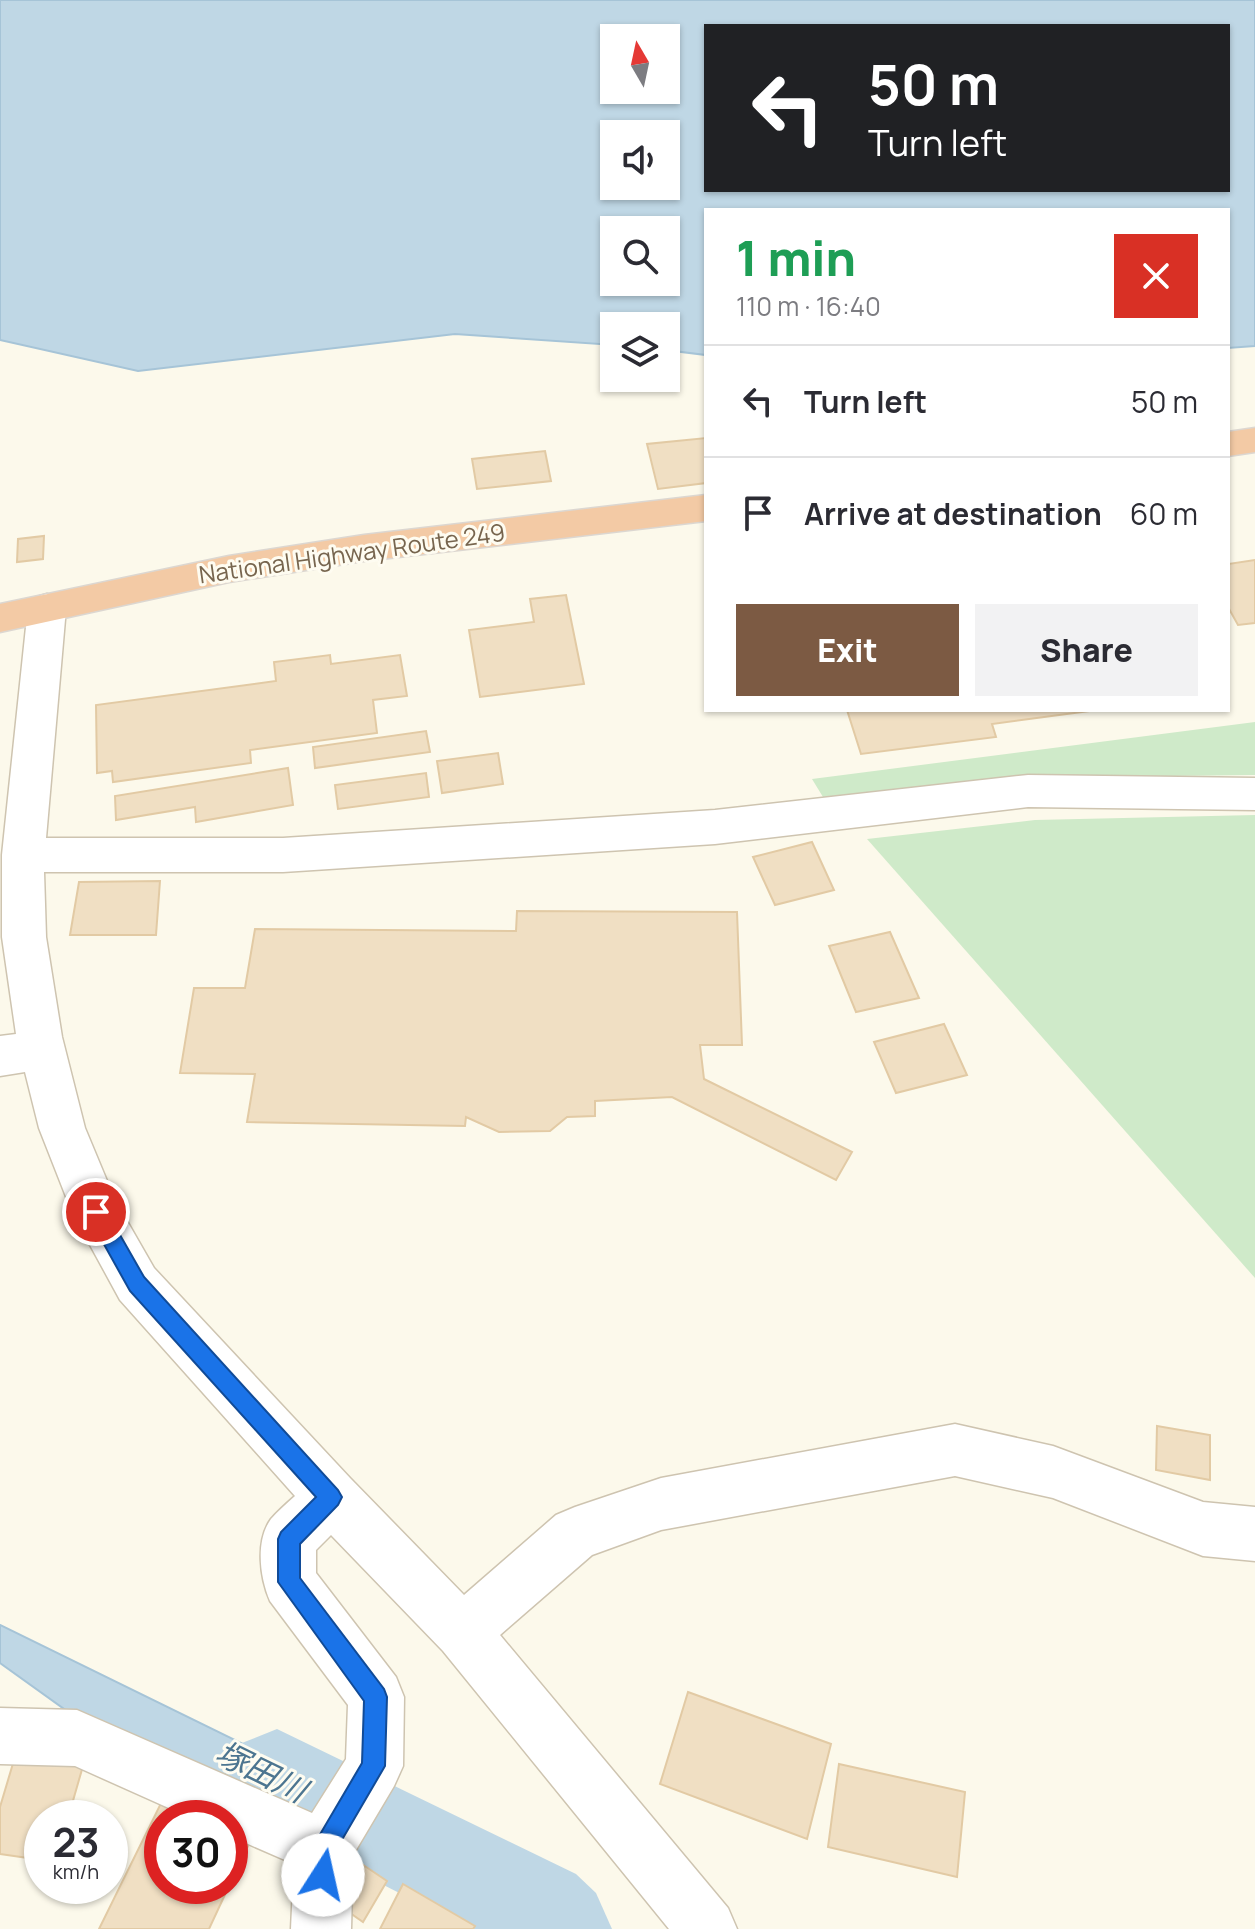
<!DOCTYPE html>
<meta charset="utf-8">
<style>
:root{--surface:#fff;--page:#f2f2f3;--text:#2b2b33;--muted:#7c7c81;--line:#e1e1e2;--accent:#7c5a43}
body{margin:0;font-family:Manrope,"Noto Sans JP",sans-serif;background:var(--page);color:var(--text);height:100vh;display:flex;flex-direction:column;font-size:30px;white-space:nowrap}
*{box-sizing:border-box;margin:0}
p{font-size:26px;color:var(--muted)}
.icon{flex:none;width:44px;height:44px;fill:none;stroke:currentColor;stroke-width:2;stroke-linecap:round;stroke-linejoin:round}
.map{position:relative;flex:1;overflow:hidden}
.panel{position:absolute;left:704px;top:208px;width:526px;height:504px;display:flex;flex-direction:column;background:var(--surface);border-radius:0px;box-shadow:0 2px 6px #0004}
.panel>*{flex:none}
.guide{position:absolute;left:704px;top:24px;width:526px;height:168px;border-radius:0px;box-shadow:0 2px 6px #0004;background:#202124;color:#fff;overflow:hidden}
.needle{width:52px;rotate:351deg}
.tools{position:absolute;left:600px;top:24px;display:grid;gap:16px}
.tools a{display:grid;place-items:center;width:80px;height:80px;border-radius:0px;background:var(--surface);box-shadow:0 2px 6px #0004;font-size:40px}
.speed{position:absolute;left:24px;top:1800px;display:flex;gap:16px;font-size:40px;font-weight:700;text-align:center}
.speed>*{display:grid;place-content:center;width:104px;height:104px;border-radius:50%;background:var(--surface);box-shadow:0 2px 6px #0004;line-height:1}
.speed small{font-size:20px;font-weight:400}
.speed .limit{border:12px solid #d22;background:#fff;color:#111}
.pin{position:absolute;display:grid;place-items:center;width:68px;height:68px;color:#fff;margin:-34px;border:4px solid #fff;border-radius:50%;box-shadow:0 2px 8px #0007}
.me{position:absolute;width:88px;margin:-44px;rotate:10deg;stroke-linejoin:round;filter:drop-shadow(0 0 6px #0008)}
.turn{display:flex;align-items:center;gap:28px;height:168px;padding:0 32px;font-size:36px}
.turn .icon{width:104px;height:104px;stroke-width:2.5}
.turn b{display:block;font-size:56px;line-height:68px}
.round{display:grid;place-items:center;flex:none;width:84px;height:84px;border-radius:0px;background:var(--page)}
.headline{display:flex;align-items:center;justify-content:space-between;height:136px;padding:0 32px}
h1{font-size:48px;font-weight:800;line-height:60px;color:#1e9e55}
.button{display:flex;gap:16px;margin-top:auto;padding:16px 32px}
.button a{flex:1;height:92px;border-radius:0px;background:var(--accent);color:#fff;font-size:32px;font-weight:800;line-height:92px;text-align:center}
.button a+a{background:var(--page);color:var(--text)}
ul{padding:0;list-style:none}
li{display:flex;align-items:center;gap:24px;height:112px;padding:0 32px;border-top:2px solid var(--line)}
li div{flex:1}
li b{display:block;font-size:30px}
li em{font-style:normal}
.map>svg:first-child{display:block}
.green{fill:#cfeac9}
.water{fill:#bfd7e5;stroke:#a6c4d7;stroke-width:2;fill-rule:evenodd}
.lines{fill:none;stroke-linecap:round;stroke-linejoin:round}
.river{fill:#bfd7e5;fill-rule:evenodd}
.building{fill:#f0dfc3;stroke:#e2caa4;stroke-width:2}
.minor-casing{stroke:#cec4b0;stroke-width:3}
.highway-casing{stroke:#dcd7d1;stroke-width:3}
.minor{fill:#fff;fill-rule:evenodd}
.highway{fill:#f3caa5;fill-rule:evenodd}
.route{fill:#1a73e8;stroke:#114b97;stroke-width:2}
.labels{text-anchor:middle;stroke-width:6;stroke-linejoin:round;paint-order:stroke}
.street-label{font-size:24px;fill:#77654e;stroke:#fefcf1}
.near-water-label{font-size:32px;font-style:italic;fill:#4c7590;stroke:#fefcf1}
</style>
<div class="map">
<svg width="1255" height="1929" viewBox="0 0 1255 1929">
<rect width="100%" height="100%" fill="#fcf9eb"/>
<g class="green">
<path d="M1255 722V775L1005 778 823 797 812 779Z"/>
<path d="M1255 815V1278L867 839 1035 820Z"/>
</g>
<g class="water">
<path d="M0 0H1255V346L1228 348V210H706V355L666 350V326H614V345L455 334 138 371 0 340ZM706 26H1228V190H706ZM614 38H666V90H614ZM614 134H666V186H614ZM614 230H666V282H614Z"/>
<path d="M0 1625 339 1791 324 1819 74 1716 0 1663Z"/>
</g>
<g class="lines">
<path class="river" d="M277 1729 576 1874 596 1893 612 1929H470L242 1813 228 1778 242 1743Z"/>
</g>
<g class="building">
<path d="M706 438V483L658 489 647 444Z"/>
<path d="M545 451 551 481 477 489 472 459Z"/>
<path d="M44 536 43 559 17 562 18 539Z"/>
<path d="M1255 560V623L1238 625 1228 607V564Z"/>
<path d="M566 595 584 684 480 697 469 630 534 622 530 599Z"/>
<path d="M330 655 331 664 400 655 407 696 373 700 377 733 250 750 251 763 113 782 112 771 97 773 96 705 276 681 274 662Z"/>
<path d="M847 710H1097L992 724 996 737 861 754Z"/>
<path d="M426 731 430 752 315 768 313 747Z"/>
<path d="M498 753 503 784 442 793 437 761Z"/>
<path d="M288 768 293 805 196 822 195 807 116 820 115 796Z"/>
<path d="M426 773 429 797 338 809 335 785Z"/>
<path d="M812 842 834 890 775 905 753 857Z"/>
<path d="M160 881 156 935H70L79 882Z"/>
<path d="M517 911 737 912 742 1045H700L704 1079 852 1152 836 1180 672 1097 595 1101V1116L567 1117 550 1131 499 1132 466 1117 465 1126 247 1122 255 1074 180 1073 194 988H245L255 929 516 931Z"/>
<path d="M890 932 919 998 856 1012 829 946Z"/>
<path d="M944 1024 967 1075 896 1093 874 1042Z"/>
<path d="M1157 1426 1210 1435V1480L1156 1470Z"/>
<path d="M688 1692 831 1744 807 1839 660 1784Z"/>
<path d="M17 1750 85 1759 68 1818H42V1860L0 1854V1807Z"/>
<path d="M839 1764 965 1792 957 1877 828 1847Z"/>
<path d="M167 1791 226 1818H162V1886H229L209 1929H99Z"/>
<path d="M230 1820 255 1831 230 1884Z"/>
<path d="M347 1854 387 1881 363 1922 323 1894Z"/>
<path d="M403 1884 475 1926 473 1929H380Z"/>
</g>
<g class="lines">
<g class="minor-casing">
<path id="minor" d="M47 594 60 598 66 608 46 838H283L715 810 1028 775 1255 778V810L1028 807 715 844 283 872H44L46 937 62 1037 85 1128 115 1200 154 1268 350 1478 464 1595 556 1515 575 1507 661 1478 955 1424 1053 1446 1203 1502 1255 1507V1561L1203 1556 1053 1498 955 1476 661 1530 592 1555 500 1635 728 1908 737 1929H669L443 1651 331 1535 316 1550V1573L396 1677 404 1697 403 1766 394 1786 353 1855 351 1929H291L294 1864 230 1836V1818H191L75 1766 0 1764V1708L77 1710 312 1813 346 1759 348 1705 270 1601C260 1578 255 1541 271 1519 278 1511 287 1503 295 1496L120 1300 72 1212 39 1128 25 1072 0 1076V1036L16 1034 2 937V855L28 608 34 598Z"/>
</g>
<g class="highway-casing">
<g id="highway">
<path d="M1255 428V452L1228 456V432Z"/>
<path d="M706 495V521L364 561 229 582 0 632V604L229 556 364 535Z"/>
</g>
</g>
<use href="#minor" class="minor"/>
<use href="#highway" class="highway"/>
</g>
<path class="route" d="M96 1203 103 1205 144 1277 338 1490 342 1497 338 1505 300 1544V1578L384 1689 387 1697 385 1766 336 1850 331 1883 323 1887 314 1883 310 1875 312 1848 362 1763 364 1701 278 1582V1539L281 1532 316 1497 130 1291 86 1212 89 1205Z"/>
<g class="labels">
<g class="street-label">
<text transform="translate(352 554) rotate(-8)" y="8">National Highway Route 249</text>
</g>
<g class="near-water-label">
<text transform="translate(261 1772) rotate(26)" y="11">塚田川</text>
</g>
</g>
</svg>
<div class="tools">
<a><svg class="needle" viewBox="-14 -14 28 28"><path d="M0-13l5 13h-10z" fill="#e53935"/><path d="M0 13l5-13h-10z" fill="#7c7c81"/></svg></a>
<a><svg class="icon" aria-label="sound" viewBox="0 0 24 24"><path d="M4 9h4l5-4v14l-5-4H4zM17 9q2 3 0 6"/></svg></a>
<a><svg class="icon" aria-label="search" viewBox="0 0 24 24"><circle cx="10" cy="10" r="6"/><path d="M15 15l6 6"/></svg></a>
<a><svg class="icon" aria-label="layers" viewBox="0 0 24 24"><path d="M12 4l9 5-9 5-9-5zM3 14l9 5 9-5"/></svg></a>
</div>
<div class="speed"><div>23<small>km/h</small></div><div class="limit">30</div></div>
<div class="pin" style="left:96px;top:1212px;background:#d93025"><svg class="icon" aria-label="arrive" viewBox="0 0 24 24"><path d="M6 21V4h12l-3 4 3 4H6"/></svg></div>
<svg class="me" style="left:323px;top:1875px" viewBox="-20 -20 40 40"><circle r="19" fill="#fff"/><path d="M0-13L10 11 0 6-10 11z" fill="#1a73e8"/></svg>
<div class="guide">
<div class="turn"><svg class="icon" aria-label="left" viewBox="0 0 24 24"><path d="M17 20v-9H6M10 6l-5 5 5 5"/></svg><div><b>50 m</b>Turn left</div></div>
</div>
<section class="panel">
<div class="headline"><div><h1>1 min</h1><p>110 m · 16:40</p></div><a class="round" style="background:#d93025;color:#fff"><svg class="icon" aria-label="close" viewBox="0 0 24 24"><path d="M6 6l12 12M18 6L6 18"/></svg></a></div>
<ul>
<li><svg class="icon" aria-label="left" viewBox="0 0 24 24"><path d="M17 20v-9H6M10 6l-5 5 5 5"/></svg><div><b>Turn left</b></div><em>50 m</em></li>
<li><svg class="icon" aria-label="arrive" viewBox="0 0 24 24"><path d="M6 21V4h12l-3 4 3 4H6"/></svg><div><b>Arrive at destination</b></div><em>60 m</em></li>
</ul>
<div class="button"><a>Exit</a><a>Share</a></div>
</section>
</div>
